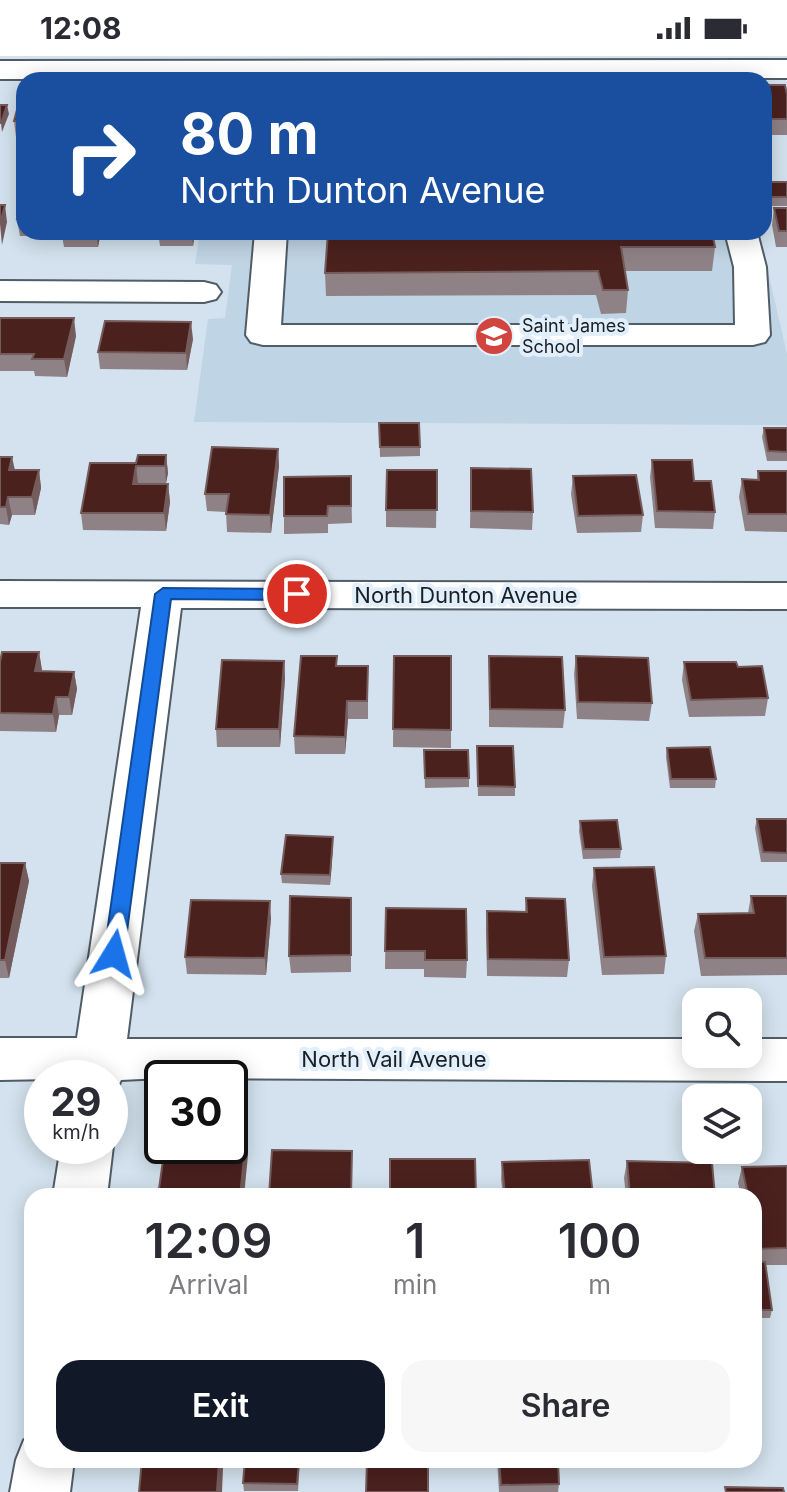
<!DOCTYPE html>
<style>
:root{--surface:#fff;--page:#f7f7f7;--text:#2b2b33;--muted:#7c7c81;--accent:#111827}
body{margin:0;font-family:Inter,sans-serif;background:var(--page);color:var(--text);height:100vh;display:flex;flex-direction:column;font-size:30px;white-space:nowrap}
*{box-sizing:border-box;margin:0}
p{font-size:26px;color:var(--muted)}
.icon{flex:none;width:44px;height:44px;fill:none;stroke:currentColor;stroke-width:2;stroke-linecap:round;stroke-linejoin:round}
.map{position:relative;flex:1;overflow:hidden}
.sheet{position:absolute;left:24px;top:1132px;width:738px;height:280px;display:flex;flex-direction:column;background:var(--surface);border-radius:24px;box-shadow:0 4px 20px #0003}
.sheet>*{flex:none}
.top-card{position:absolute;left:16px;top:16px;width:756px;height:168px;border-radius:24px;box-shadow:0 4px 20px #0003;background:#1a4fa0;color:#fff;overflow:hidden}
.tools{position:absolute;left:682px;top:932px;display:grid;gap:16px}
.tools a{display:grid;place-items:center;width:80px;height:80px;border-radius:16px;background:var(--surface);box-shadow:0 4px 20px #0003;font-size:40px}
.speed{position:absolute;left:24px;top:1004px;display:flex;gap:16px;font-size:40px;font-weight:700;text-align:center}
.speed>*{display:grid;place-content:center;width:104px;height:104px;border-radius:50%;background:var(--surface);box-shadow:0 4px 20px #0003;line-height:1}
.speed small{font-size:20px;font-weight:400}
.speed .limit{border:4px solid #111;border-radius:12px;background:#fff;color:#111}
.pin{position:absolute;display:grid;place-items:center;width:68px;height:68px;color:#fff;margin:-34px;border:4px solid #fff;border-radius:50%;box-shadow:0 2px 8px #0007}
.me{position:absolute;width:88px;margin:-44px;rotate:8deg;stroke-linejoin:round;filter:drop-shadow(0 0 6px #0008)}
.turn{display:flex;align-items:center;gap:28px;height:168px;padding:0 32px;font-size:36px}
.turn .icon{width:104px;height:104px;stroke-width:2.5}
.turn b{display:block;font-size:56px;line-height:68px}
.eta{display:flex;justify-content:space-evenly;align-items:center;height:136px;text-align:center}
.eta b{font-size:48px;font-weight:600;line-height:56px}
.primary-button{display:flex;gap:16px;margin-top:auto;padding:16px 32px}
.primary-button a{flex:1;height:92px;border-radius:24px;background:var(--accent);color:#fff;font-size:32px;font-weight:600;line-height:92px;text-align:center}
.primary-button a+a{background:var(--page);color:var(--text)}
.status{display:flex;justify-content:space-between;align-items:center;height:56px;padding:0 40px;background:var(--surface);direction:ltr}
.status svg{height:22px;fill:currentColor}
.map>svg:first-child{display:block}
.built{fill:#bfd4e4}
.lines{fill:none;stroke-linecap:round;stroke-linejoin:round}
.minor-casing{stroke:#505d67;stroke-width:4}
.major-casing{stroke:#505d67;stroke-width:4}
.minor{fill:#fff;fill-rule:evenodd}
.major{fill:#fff;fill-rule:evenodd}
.wall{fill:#8f8286}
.shaded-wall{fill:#745b5c}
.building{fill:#4b211e;stroke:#745b5c;stroke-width:2}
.route{fill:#1a73e8;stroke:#114b97;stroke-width:2}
.labels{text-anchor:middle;stroke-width:8;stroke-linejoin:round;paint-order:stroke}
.far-poi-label{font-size:18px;fill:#1a1f24;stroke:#e0effb;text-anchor:start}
.street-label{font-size:22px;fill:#1a1f24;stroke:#e0effb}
</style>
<div class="status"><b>12:08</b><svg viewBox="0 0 49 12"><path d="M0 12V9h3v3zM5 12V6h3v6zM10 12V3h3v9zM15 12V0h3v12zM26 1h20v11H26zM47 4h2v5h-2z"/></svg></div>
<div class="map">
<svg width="787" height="1436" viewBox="0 0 787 1436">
<rect width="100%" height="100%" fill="#d3e2ee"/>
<path class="built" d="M200 176H759L787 298V369L194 366 208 263 225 262 232 209 195 208Z"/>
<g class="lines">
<g class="minor-casing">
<g id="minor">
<path d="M255 176H287L281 269H735L734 211 725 176H757L766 211 770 279 765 286 753 289H263L251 286 246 279Z"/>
<path d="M0 225 204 226 216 229 221 236 216 243 204 246 0 245Z"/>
<path d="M0 525 787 527V553L181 552 127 983H696V998H748V983H787V1025L162 1022 121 1024 115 1037 110 1039V1022L0 1024V982H77L141 551H0Z"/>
<path d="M110 1084 113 1090 107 1140H53L61 1090H110Z"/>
<path d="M32 1381V1404H74L70 1436H10L16 1404 24 1384Z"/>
</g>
</g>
<g class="major-casing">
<path id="major" d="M787 4V22L0 23V5Z"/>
</g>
<use href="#minor" class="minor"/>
<use href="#major" class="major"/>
</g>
<g class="wall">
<path d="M764 29 787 39V79H764Z"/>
<path d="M24 39V84V81H16L14 65Z"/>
<rect x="764" y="126" width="23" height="24"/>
<path d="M24 142V176H101L98 191H64L62 180H20L17 163Z"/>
<path d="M774 152H787V191H776L772 169Z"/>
<path d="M117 176H195L193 190H160L159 183H118Z"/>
<path d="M328 176 715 191 712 215H625L628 234 626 257 601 258 596 239 326 240 325 217Z"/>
<path d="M0 262 76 280 67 321 35 320 34 315H0Z"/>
<path d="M193 283 187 314 100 313 98 296Z"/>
<path d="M379 367 420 391V400L380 401Z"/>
<path d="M764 372H787V405H767L762 381Z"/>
<path d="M278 393 279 410 271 477 227 476 226 456 207 455 205 438Z"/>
<path d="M166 399 168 417 166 427 138 428H168L170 446 166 475 83 474 81 457 136 407Z"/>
<path d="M0 401 15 414H39L41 432 35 459H12L9 469 0 468Z"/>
<path d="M652 404 694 425 715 456 713 473 655 472 650 421Z"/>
<path d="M471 412 533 456 532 474 470 472Z"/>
<path d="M437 414 436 472 386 471V454Z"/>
<path d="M758 415H787V476L745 475 739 441 742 423H757Z"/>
<path d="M351 420 352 467 328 468V477L284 478V460Z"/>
<path d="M573 420 643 459 641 476 577 477 571 438Z"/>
<path d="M39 596 42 615 74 616 77 633 72 659H59L56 676 0 675V606Z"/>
<path d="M337 600V610H368V663H348L345 698H295L294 680Z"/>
<path d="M394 600 451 674V692L393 691Z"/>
<path d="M489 600 565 654 563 672 489 671Z"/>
<path d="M576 600 652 647 649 665 577 663 574 618Z"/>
<path d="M284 605 285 622 280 691H217L216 673Z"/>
<path d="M684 606 738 611 768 642 765 660 689 661 682 624Z"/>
<path d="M477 690 515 731V740H478Z"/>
<path d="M667 692 716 723 715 732H670L666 701Z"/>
<path d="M424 694 469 722V731L425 732Z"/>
<path d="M757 763H787V806H761L755 772Z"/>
<path d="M580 765 621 793 620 802 583 803 579 775Z"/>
<path d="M333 790 330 829 282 827 281 818Z"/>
<path d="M0 807H25L29 825 9 922H0Z"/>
<path d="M594 812 666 900 664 918 602 919 592 830Z"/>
<path d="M751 840H787V919L701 920 694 875 698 858 748 857Z"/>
<path d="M351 842V916L291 917 289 900Z"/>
<path d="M526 842 569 904 567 921 487 920 486 873 487 855 525 856Z"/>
<path d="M386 852 467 904 466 922 424 921V913H385Z"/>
<path d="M271 862 266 919 187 918 185 901Z"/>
<path d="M627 1105 715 1140H626L624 1122Z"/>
<path d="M502 1106 593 1140H503L501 1123Z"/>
<path d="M787 1110V1209H766L772 1254 770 1262H754V1140H741L738 1127 742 1111Z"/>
<path d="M300 1404 298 1435H244L243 1427Z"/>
<path d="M497 1404H558L559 1428 558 1436H499Z"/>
</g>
<g class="shaded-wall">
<path d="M7 49 9 58 2 76 1 67Z"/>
<path d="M5 149 7 166 2 189 0 168Z"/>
<path d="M96 176H101L98 191Z"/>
<path d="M192 176H195L193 190Z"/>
<path d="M74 262 76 280 67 321 64 303Z"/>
<path d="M191 266 193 283 187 314 186 297Z"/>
<path d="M278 393 279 410 271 477 270 459Z"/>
<path d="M166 399 168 417 166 427 165 410Z"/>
<path d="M12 401 16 419 9 414Z"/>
<path d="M136 410 138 427 136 446 133 428Z"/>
<path d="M39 414 41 432 35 459 32 441Z"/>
<path d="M168 428 170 446 166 475 164 457Z"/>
<path d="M8 441 12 459 9 469 6 451Z"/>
<path d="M39 596 42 614 38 633 35 615Z"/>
<path d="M284 605 285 622 280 691 279 673Z"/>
<path d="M74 616 77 633 72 659 69 641Z"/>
<path d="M56 641 59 659 56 676 53 658Z"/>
<path d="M347 645 348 663 345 698V681Z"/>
<path d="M333 781V790L330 829V819Z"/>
<path d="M25 807 29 825 9 922 5 904Z"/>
<path d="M270 845 271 862 266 919 265 902Z"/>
<path d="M246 1083 248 1099 244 1140H240Z"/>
<path d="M219 1404H222L223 1412 222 1436H217Z"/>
</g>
<g class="building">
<path d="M473 23V24H332Z"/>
<path d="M764 29H785L787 39V63H764Z"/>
<path d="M21 39H24V65H14Z"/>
<path d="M0 49H7L1 67H0Z"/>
<rect x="764" y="126" width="23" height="15"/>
<path d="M24 142V163H17Z"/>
<path d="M0 149H5L0 168Z"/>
<path d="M774 152H787V175H779Z"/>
<path d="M328 176H712L715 191H621L628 234H603L598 215 325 217Z"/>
<path d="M0 262H74L64 303H32L34 298H0Z"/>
<path d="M105 265 191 266 186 297 98 296Z"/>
<path d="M379 367H419L420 391H380Z"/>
<path d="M764 372H787V396L768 395Z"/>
<path d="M212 391 278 393 270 459 226 458 229 438H205Z"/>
<path d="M138 399H166L165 410H136L133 428H168L164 457H81L90 407H136Z"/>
<path d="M0 401H12L9 414H39L32 441H8L6 451H0Z"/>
<path d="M652 404H692L694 425H711L715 456 657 455Z"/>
<path d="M471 412 531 413 533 456 471 455Z"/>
<path d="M387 414H437V454H386Z"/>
<path d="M758 415H787V458H748L742 423 759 424Z"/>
<path d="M636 419 643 459 578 460 573 420Z"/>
<path d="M351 420V450H328L327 460H284V421Z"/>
<path d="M2 596H39L35 615 74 616 69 641H56L53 658 0 657V606Z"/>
<path d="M301 600H337L336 610H368L367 645H347L345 681 294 680Z"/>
<path d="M394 600H451V674L393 673Z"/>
<path d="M489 600 562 601 565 654 490 653Z"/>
<path d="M576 600 648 602 652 647 578 646Z"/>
<path d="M222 604 284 605 279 673H216Z"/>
<path d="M684 606H736L738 611 762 610 768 642 691 644Z"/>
<path d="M477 690H513L515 731 478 730Z"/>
<path d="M710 691 716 723H671L667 692Z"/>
<path d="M424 694H468L469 722H425Z"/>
<path d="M757 763H787V797L763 796Z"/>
<path d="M617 764 621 793H584L580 765Z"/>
<path d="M286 779 333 781 330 819 281 818Z"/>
<path d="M0 807H25L5 904H0Z"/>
<path d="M654 811 666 900 604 901 594 812Z"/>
<path d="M290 840 351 842V899L289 900Z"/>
<path d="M751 840H787V902H705L698 858 754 857Z"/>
<path d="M526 842 565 843 569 904 488 903 487 855 527 856Z"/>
<path d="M191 844 270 845 265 902 185 901Z"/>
<path d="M386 852 466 853 467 904H425V895H385Z"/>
<path d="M230 1082 246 1083 240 1140H158L165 1090H230Z"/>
<path d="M272 1094 352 1095 351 1140H269Z"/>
<path d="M390 1103H475L476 1140H390Z"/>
<path d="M589 1104 593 1140H505L502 1106Z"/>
<path d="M627 1105 712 1107 715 1140H630Z"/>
<path d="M787 1110V1192L757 1193 754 1176V1140H748L742 1111Z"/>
<path d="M754 1206H765L772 1254H754Z"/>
<path d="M142 1404H219L217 1436H139Z"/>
<path d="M245 1404H299L297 1428 243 1427Z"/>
<path d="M367 1404H428V1436H366Z"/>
<path d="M499 1404H558L559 1428 501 1429Z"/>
<path d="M725 1431 783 1432 784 1436H726Z"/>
</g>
<path class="route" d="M163 532 297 533 305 538 297 544 171 543 124 898 121 904H107L104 898 155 538Z"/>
<defs>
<g id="school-disc" transform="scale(2)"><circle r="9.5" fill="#d2443e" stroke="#e0effb"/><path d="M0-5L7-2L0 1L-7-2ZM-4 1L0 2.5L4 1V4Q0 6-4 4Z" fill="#fff"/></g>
</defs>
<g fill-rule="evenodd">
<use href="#school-disc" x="494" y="280"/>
</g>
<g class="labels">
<g class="far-poi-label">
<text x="522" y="276">Saint James<tspan x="522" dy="21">School</tspan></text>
</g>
<g class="street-label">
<text x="466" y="547">North Dunton Avenue</text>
<text x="394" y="1011">North Vail Avenue</text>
</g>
</g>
</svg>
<div class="tools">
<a><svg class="icon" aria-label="search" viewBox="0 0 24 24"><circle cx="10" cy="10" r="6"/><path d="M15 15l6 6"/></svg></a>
<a><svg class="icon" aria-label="layers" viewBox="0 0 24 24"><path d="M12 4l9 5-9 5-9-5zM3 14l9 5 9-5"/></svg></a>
</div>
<div class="speed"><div>29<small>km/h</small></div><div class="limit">30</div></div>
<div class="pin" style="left:297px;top:538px;background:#d93025"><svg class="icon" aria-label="arrive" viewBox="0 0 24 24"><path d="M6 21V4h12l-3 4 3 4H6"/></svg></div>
<svg class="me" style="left:114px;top:898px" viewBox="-20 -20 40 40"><path d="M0-17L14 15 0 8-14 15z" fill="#1a73e8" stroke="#fff" stroke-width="4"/></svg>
<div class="top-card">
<div class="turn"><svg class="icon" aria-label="right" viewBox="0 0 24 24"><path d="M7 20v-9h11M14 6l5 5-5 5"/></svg><div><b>80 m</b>North Dunton Avenue</div></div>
</div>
<section class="sheet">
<div class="eta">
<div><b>12:09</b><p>Arrival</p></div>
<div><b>1</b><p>min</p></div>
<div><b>100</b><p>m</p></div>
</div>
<div class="primary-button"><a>Exit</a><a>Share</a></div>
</section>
</div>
